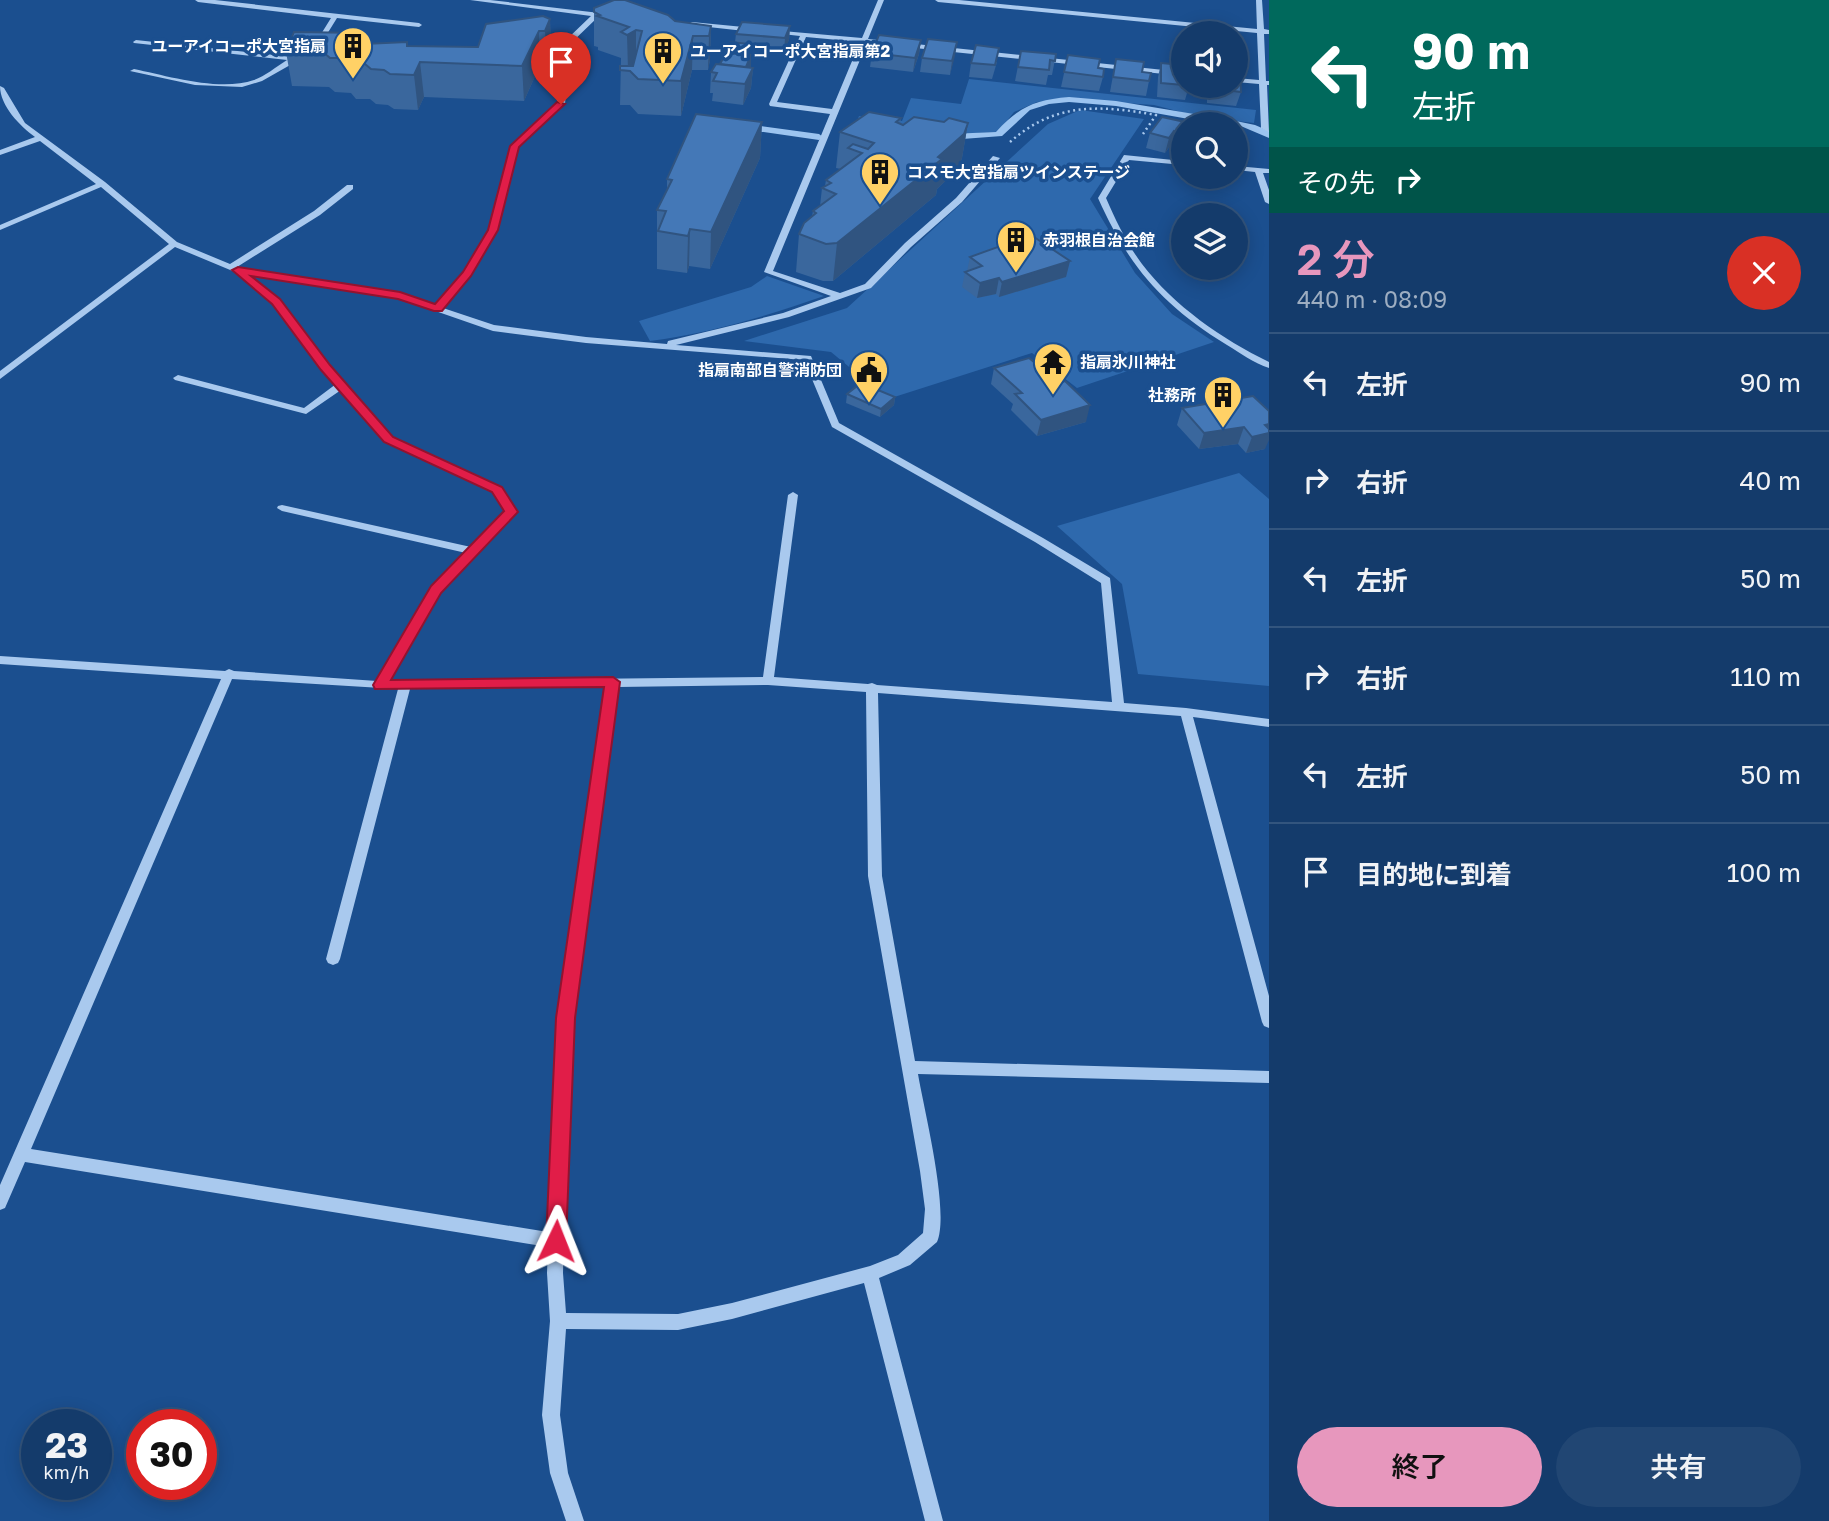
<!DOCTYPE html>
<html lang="ja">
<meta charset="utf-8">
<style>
:root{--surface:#143b6b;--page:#214673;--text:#f1f3f6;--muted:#9dadc1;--line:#33557e;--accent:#e797bd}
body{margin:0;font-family:"Golos Text","Noto Sans JP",sans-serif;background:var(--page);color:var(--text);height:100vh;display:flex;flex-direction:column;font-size:26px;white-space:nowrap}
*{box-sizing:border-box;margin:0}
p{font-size:23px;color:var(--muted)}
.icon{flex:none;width:38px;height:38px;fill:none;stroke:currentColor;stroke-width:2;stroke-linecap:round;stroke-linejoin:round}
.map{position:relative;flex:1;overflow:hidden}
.drawer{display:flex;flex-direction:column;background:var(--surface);width:560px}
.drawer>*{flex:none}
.hud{background:#00695c;color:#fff;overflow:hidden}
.fabs{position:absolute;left:1171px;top:21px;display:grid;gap:14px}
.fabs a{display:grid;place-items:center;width:77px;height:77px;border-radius:50%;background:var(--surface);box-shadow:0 4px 18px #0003,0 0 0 2px var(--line);font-size:35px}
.speed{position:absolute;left:21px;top:1409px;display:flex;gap:14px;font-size:35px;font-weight:700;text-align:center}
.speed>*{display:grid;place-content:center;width:91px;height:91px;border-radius:50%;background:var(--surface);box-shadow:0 4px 18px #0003,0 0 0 2px var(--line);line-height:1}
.speed small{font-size:18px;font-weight:400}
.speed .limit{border:10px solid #d22;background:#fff;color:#111}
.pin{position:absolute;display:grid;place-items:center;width:60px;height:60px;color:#fff;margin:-72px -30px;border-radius:50% 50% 50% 0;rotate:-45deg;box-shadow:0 0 7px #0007}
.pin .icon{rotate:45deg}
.me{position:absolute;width:77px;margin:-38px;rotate:2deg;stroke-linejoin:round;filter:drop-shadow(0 0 5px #0008)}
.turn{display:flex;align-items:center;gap:24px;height:147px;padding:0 28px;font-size:32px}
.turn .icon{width:91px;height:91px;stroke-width:2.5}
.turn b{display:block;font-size:49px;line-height:60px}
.then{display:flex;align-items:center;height:66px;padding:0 28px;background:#0003;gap:14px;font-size:26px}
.round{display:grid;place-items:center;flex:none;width:74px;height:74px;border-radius:37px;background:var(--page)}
.overview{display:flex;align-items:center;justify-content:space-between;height:119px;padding:0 28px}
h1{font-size:42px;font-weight:600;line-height:52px;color:var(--accent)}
.primary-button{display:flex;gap:14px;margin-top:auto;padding:14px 28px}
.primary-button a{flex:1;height:80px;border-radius:42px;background:var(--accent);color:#111;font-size:28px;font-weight:600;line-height:80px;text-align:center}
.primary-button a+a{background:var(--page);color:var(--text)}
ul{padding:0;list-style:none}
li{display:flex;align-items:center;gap:21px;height:98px;padding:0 28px;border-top:2px solid var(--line)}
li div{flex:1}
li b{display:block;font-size:26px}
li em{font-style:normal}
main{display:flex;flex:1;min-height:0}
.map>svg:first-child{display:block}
.green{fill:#2e69ad}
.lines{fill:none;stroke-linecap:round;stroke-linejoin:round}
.stream{fill:#9cc4f0;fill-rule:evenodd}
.path{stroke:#a9c9ee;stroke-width:2.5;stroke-dasharray:2 3.5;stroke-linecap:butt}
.minor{fill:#a9c9ee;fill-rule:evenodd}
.wall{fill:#3a679d}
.shaded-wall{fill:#305480}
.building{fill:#4478b7;stroke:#305480;stroke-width:2}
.route{fill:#e11d48;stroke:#92132f;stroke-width:2}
.labels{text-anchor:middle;stroke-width:7;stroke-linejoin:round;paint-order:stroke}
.far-poi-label{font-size:16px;font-weight:bold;fill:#fff;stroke:#1b4f8f;text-anchor:start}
</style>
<main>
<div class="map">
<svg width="1269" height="1521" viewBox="0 0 1269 1521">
<rect width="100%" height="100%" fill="#1b4f8f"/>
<g class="green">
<path d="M969 79 1256 110 1254 123 1200 117 1154 105 1065 99 1037 102 1014 112 998 132 850 139 859 116 902 121 911 98 961 104Z"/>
<path d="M1080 110 1144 119 1090 199 1135 273 1172 314 1214 342 1077 388 1032 353 888 399 831 352 744 341 847 308 1048 124Z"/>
<path d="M767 276 824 296C767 316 710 333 650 341L639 321 751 287Z"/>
<path d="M1239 473 1269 499V686L1138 674 1122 584 1057 526Z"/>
</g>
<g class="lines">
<g class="stream">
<path d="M1069 97 1116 101 1236 121 1255 125 1269 131V138L1236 124 1211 123 1116 106 1069 102 1049 104 1030 110 1002 136 949 140 945 137 949 134 996 132C1020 106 1035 100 1069 97Z"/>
<path d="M745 124 819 134 823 137 819 140 742 129V125Z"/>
</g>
<path class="path" d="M1010 142C1055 102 1100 105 1156 115L1143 134"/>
<g class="minor">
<path d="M195 0H215L419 23 422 25 419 27 337 18 319 47 316 49 313 47 331 18 198 2Z"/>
<path d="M470 0H490L608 14 611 16 608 18 598 17 570 44 565 104 518 147 497 230 470 276 443 308 494 325 586 337 667 344 668 341 783 313 831 296 764 272 830 114 770 106 769 104 800 36 773 33 770 31 771 30 862 38 878 0H884L868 39 1183 72V76L867 43 773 271 840 293 865 284 905 243 956 198 993 156 1000 158 962 202 911 247 871 288 789 317 676 345 811 356 839 423 1043 538 1110 578 1124 703 1186 708 1269 719V727L1193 717 1269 996V1028L1264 1026 1262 1022 1181 716 878 693 882 876 915 1061 1269 1071V1083L918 1074C924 1110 950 1212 937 1242L910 1265 879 1278 943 1521H925L864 1283 732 1319 678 1330 566 1329 560 1415 568 1473 584 1521H566L550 1473 542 1415 550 1321 547 1273 548 1247 25 1162 5 1208 0 1210V1185L221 679 0 664V656L225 671 229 669 234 671 377 681 432 587 466 553 282 511 277 508 278 506 282 505 471 547 506 512 493 491 386 442 341 390 306 414 175 380 173 378 178 375 304 408 336 384 273 304 235 272 175 247 0 379V371L169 244 101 187 0 230V225L96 184 40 141 0 155V150L35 137C20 126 0 106 0 86L4 88 25 123 105 182 177 242 230 264 314 211 347 185H353V189L320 215 237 267 400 293 436 305 463 273 489 230 510 146 557 103 563 45 535 48 532 46 535 44 565 41 591 16ZM806 37 860 42 832 109 777 102ZM248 274 398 298 493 331 586 343 804 360 832 427 1035 542 1101 583 1112 702 877 685 872 683 868 684 774 677 798 495 793 492 788 495 763 677 388 681 440 592 516 512 501 487 392 438 329 365 279 300ZM232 679 398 689 326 959 328 963 333 965 338 963 340 959 410 689 606 687 558 1018 554 1078 548 1232 31 1149ZM768 685 866 692 868 876 920 1171 925 1209 923 1233 898 1255 870 1266 732 1303 678 1314 566 1313 563 1273 568 1078 572 1018 618 687Z"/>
<path d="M935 0H959L1257 29 1256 0H1262L1264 29 1269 30V34H1264L1266 81H1269V85H1267L1269 132 1261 128 1259 84 1236 82V78L1259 80 1257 33 938 2Z"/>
<path d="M692 22 754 28 757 30 754 32 690 25V23Z"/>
<path d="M136 40 293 57 302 54 306 56 262 81 242 87 195 85 130 71 134 69C168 76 220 92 254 80 265 76 276 67 287 60L134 43 133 42Z"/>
<path d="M1124 155 1183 161V165L1129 160 1106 198C1116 221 1127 244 1142 264 1174 306 1222 339 1269 362V368C1254 363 1240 353 1227 345 1162 305 1129 267 1098 198Z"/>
<path d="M1236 166 1269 169V173H1263L1269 190V204L1265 202 1255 172 1236 170Z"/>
</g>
</g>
<g class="wall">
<path d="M594 12 675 21 711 26 710 60 708 70H692L681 116 638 114 630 105H620L621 58 598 50V47L594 46Z"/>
<path d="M550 19 551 53 547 65H540L524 101 424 97 418 110 394 109 388 105 376 104 370 99H356L351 93 335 92 329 87 292 86 286 52 366 37 369 44 407 42 408 46 478 47Z"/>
<path d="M790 26 789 40 784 53 749 49V55H751V67L753 68 751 88 743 105 712 101 713 93H710L711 72 720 64 725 54V51L735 42 736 34Z"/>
<path d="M921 40 919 54 913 72 870 67 872 53Z"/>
<path d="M957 42 950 75 920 72 922 58Z"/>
<path d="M1021 51 1056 54 1052 75H1048L1046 85 1015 81Z"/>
<path d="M1068 55 1098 68 1103 77 1099 91 1061 87Z"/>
<path d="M1116 59 1142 72 1149 81 1146 96 1110 92Z"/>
<path d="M997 62 992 79 969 77 971 63Z"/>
<path d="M1161 63 1183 65V86H1189L1185 100 1157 97 1158 77Z"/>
<path d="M1207 86H1236L1241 92 1236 106 1207 103Z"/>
<path d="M901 118 900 124 903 125 944 122 968 123 962 158 958 169 937 189 936 195 833 281H823L796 272 799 234 812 216 813 211 820 206 822 188 825 186 826 180 841 169 836 168 840 132Z"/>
<path d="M762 122 760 158 710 269 689 266 687 273 657 269V210L667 190V179Z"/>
<path d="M1183 124 1181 137 1174 146H1170L1165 153 1146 148 1150 133Z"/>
<path d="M1183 143V157L1179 156Z"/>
<path d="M970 257 1070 261 1066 277 999 297 996 294 977 298 962 287 965 272 967 271Z"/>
<path d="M994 368 1059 383 1086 422 1037 436 1011 410 1013 404 991 384Z"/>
<path d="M847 394 895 397 894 405 880 417 846 403Z"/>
<path d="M1253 396 1265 449 1246 453 1238 444 1199 449 1177 425 1182 408Z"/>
</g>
<g class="shaded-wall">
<path d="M550 19 551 53 547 65 545 31Z"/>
<path d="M711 26 710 60 708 70 709 36Z"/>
<path d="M790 26 789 40 784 53 785 38Z"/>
<path d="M636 30V64L628 69 627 35Z"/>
<path d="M539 31 540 65 524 101 522 66Z"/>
<path d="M693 36 692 70 681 116V81Z"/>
<path d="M921 40 919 54 913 72 915 58Z"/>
<path d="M957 42 955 56 950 75 952 61Z"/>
<path d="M750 44 749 58 745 67V53Z"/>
<path d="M751 55V69L743 85 744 71Z"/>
<path d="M420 62 424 97 418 110 414 75Z"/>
<path d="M753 68 751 88 743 105 745 84Z"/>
<path d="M762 122 760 158 710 269 711 232Z"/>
<path d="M968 123 962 158 958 169 937 189 936 195 833 281 837 243 938 157Z"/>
<path d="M1183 124 1181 137 1174 146 1178 132Z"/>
<path d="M1174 131 1170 146 1165 153 1169 138Z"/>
<path d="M690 229 689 266 687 273 688 236Z"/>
<path d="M1070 261 1066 277 999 297 1002 282Z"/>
<path d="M999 278 996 294 977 298 980 283Z"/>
<path d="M895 397 894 405 880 417 881 409Z"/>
<path d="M1090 405 1086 422 1037 436 1041 420Z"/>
<path d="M1269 424V440L1265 449 1246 453 1252 437 1265 425Z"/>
<path d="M1244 427 1238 444 1199 449 1204 433Z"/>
</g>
<g class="building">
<path d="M614 0H625L668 15 675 21 711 26 709 36H693L681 81 638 79 630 71 620 70V66H633L642 31 636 30 627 35 621 32 629 27 597 16 600 15 594 12V8Z"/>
<path d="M543 16 550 19 545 31H539L522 66 420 62 414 75 390 74 384 70 371 69 365 64H351L346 58H330L323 52H286L294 32 365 33 363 37H368L365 44 407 42V46L478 47 486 24Z"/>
<path d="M742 22 790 26 785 38 736 34Z"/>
<path d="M879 35 921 40 915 58 872 53Z"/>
<path d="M928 39 957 42 952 61 922 58Z"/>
<path d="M730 42 750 44 745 53 725 51Z"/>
<path d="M976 45 999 48 995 65 971 63Z"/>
<path d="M1021 51 1056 54 1055 61 1050 60 1049 70 1018 67Z"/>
<path d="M726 53 751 55 746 67 720 64Z"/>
<path d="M1068 55 1100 59 1098 68 1104 69 1103 77 1064 72Z"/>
<path d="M1116 59 1144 62 1142 72 1151 73 1149 81 1113 77Z"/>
<path d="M1161 63 1183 65V85L1161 83Z"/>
<path d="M716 64 753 68 745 84 713 81 717 73 711 72Z"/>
<path d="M1236 71H1240L1241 92 1211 88V86H1236Z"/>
<path d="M869 112 901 118 896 122 903 125 914 117 944 122 949 118 968 123 964 134 938 157 942 159 837 243 826 244 799 234 804 223 816 213 813 211 836 194 822 188 831 183 826 180 862 153 848 148 853 144 868 149 874 143 840 132Z"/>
<path d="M696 114 762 122 711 232 690 229 688 236 658 231 666 211 657 210 672 180 667 179Z"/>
<path d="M1162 117 1185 122 1178 132 1174 131 1169 138 1150 133Z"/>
<path d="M1031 235 1070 261 1002 282 999 278 980 283 965 272 982 266 970 257Z"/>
<path d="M1029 358 1059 383 1065 381 1090 405 1041 420 1015 394 1022 393 994 368Z"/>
<path d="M861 383 895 397 881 409 847 394Z"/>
<path d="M1253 396 1269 411V424L1265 425 1269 429V433L1252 437 1244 427 1204 433 1182 408Z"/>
</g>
<path class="route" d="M557 102 565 104 519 147 498 230 471 276 442 311H434L398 299 251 276 280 299 330 365 393 437 502 487 518 512 441 593 391 680 613 677 620 682 575 1018 566 1241 563 1248 556 1251 549 1248 546 1241 556 1018 604 687 375 689 373 685 431 586 504 511 492 492 384 442 321 370 272 304 232 270 238 267 400 292 435 304 463 272 488 230 510 146Z"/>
<defs>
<g id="building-pin" transform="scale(2.0125)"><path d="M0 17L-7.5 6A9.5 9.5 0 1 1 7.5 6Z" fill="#ffd166" stroke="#1b4f8f"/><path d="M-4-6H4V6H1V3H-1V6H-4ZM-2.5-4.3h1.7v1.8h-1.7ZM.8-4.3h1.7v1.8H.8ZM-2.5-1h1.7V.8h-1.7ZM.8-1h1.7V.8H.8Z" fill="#111"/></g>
<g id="temple-pin" transform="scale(2.0125)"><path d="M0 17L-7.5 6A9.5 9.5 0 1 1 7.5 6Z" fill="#ffd166" stroke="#1b4f8f"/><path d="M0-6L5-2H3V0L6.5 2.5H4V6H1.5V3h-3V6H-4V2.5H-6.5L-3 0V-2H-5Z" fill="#111"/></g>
<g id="civic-pin" transform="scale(2.0125)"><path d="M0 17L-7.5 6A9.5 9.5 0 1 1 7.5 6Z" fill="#ffd166" stroke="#1b4f8f"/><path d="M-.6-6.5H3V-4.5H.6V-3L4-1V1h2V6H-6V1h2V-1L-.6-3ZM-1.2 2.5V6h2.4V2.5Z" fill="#111"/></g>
</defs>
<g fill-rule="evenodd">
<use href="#building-pin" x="353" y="46"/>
<use href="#building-pin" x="663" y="51"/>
<use href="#building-pin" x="880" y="172"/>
<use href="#building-pin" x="1016" y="240"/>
<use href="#temple-pin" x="1053" y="362"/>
<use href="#civic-pin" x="869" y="370"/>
<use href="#building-pin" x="1223" y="395"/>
</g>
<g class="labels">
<g class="far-poi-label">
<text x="326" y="52" text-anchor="end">ユーアイコーポ大宮指扇</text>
<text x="690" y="57">ユーアイコーポ大宮指扇第2</text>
<text x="907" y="178">コスモ大宮指扇ツインステージ</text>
<text x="1043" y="246">赤羽根自治会館</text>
<text x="1080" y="368">指扇氷川神社</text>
<text x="842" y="376" text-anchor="end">指扇南部自警消防団</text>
<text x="1196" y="401" text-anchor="end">社務所</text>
</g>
</g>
</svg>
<div class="fabs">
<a><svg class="icon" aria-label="sound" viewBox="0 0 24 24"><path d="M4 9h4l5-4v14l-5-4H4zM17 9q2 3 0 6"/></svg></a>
<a><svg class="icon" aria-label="search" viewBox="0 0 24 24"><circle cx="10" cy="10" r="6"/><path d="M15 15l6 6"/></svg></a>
<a><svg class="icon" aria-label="layers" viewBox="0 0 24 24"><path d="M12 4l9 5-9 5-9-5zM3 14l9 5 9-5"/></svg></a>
</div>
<div class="speed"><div>23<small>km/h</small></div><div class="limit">30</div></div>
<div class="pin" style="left:561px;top:104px;background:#d93025"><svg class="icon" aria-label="arrive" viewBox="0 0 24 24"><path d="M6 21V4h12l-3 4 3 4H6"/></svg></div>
<svg class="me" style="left:556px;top:1241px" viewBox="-20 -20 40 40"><path d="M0-17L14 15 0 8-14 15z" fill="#e11d48" stroke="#fff" stroke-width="4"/></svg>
</div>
<section class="drawer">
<div class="hud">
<div class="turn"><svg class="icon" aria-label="left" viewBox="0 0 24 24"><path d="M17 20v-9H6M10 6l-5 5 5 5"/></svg><div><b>90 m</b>左折</div></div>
<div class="then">その先<svg class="icon" aria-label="right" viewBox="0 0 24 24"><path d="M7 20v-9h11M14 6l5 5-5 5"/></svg></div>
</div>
<div class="overview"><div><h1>2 分</h1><p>440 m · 08:09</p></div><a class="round" style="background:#d93025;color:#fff"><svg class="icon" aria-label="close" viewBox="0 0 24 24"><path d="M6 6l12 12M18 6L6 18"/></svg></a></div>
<ul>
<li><svg class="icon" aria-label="left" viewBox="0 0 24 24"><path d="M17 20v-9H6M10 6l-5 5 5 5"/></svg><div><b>左折</b></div><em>90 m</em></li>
<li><svg class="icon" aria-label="right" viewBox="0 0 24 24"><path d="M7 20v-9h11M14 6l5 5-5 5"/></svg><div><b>右折</b></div><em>40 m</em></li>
<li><svg class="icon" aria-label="left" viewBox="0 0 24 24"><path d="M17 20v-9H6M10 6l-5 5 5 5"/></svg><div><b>左折</b></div><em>50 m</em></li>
<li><svg class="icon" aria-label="right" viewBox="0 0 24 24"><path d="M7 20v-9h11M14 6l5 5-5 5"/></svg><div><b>右折</b></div><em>110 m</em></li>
<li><svg class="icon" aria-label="left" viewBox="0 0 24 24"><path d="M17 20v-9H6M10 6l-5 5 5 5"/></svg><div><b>左折</b></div><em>50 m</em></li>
<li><svg class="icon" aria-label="arrive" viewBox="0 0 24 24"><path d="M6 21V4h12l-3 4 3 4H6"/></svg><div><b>目的地に到着</b></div><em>100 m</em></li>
</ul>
<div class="primary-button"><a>終了</a><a>共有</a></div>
</section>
</main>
